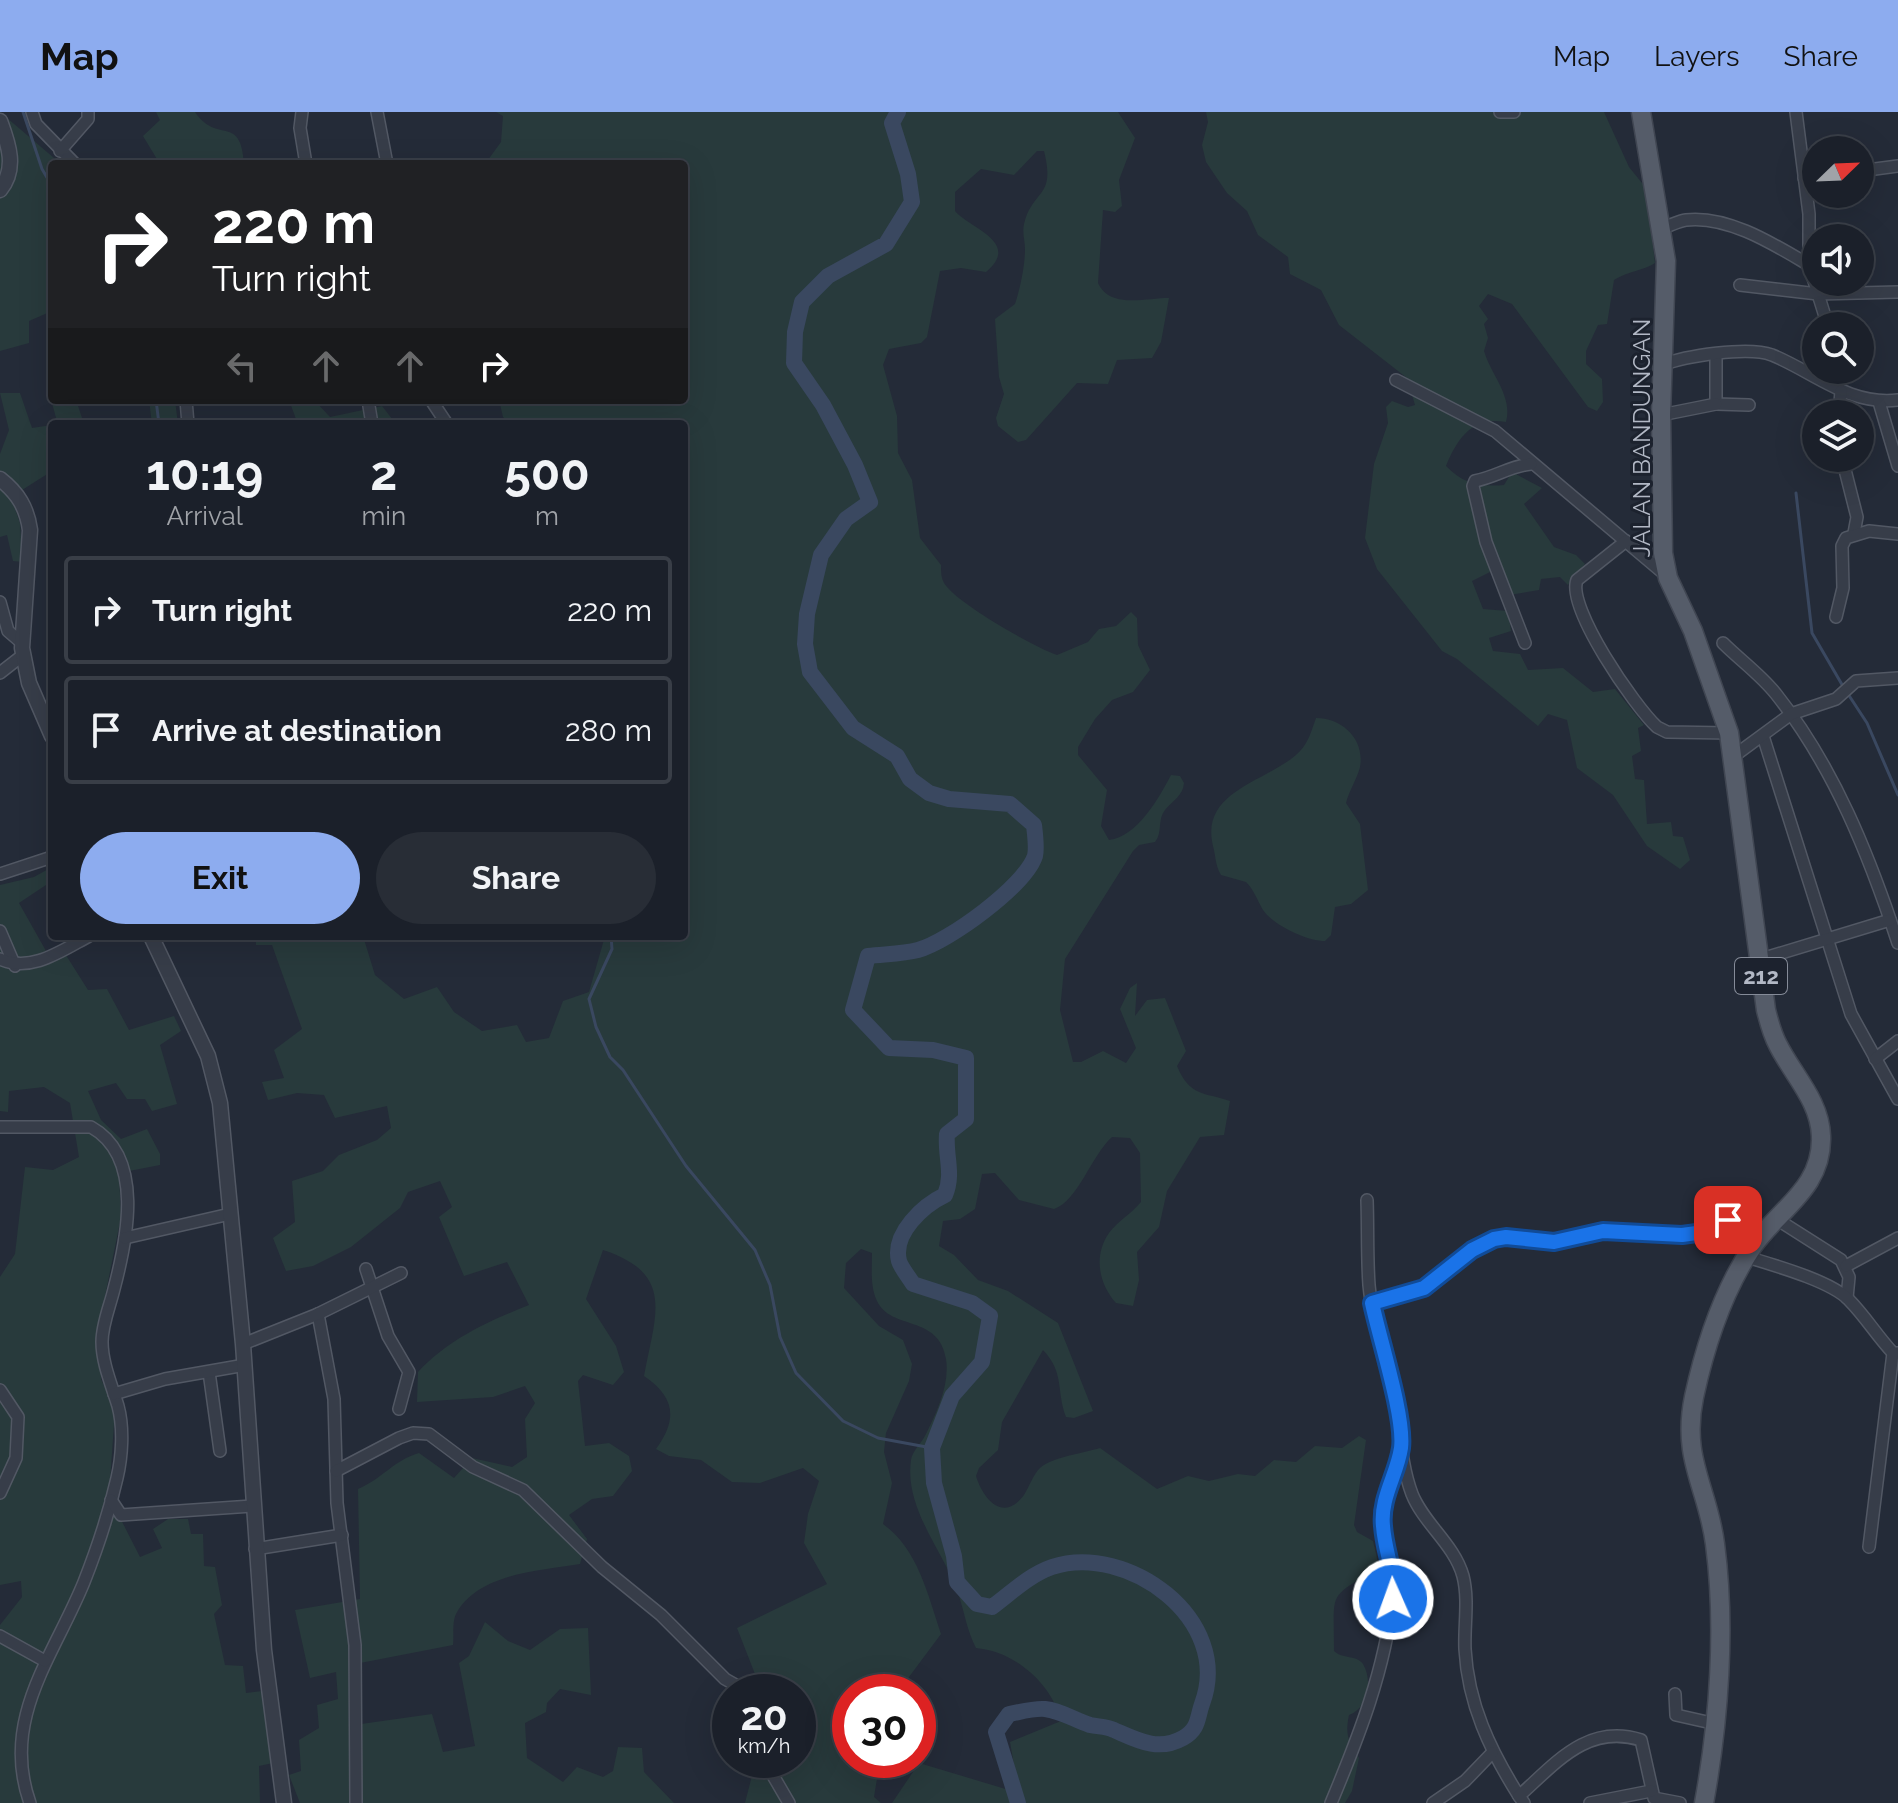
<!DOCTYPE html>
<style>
:root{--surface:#1b202a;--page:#282d36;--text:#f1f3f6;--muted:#a0a3a8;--line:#393e47;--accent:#8dacef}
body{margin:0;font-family:Raleway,sans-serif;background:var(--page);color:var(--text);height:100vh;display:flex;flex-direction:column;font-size:30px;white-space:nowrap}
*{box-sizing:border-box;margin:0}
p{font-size:26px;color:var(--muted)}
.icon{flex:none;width:44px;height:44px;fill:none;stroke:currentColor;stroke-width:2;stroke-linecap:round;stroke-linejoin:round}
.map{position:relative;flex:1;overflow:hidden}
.panel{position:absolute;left:48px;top:308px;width:640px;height:520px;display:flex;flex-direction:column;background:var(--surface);border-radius:8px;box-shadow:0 8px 32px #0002,0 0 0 2px var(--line)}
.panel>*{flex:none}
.guide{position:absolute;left:48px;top:48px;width:640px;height:244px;border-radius:8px;box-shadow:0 8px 32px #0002,0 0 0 2px var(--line);background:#202124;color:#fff;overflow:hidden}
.needle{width:52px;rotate:67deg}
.buttons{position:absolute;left:1802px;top:24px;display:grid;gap:16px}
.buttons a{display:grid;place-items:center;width:72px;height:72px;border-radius:50%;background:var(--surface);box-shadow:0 8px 32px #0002,0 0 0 2px var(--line);font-size:40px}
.speed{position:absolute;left:712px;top:1562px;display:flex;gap:16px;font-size:40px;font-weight:700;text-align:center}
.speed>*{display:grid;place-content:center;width:104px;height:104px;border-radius:50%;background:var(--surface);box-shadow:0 8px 32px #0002,0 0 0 2px var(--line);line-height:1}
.speed small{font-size:20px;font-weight:400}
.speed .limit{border:12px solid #d22;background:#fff;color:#111}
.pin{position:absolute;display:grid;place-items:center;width:68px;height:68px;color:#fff;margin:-34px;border-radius:16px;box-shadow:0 4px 12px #0006}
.me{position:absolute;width:88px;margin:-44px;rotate:358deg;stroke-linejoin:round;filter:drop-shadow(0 0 6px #0008)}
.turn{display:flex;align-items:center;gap:28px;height:168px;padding:0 32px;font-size:36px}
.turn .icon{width:104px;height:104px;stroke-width:2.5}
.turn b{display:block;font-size:56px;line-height:68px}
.lanes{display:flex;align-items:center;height:76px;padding:0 32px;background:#0003;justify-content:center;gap:40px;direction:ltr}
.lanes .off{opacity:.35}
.eta{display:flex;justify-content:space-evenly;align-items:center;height:136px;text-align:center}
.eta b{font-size:48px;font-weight:700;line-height:56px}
.primary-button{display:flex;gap:16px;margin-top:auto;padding:16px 32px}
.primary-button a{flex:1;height:92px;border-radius:48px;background:var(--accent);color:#111;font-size:32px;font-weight:700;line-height:92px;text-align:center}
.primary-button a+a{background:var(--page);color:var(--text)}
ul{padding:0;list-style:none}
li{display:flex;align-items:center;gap:24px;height:108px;margin:0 16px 12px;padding:0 16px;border:4px solid var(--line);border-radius:8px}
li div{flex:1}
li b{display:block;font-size:30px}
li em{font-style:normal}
header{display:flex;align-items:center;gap:48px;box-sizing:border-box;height:112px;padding:0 40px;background:var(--accent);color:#111}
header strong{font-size:38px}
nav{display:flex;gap:44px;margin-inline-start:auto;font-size:28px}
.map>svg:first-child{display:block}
.green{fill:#283a3c}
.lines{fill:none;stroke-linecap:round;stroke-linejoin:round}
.stream{stroke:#3a4860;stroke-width:3}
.river{stroke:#3a4860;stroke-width:16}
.minor-casing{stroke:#525864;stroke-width:14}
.tertiary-casing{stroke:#525864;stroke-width:17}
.primary-casing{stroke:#404652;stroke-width:21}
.minor{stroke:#373d49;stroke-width:11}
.tertiary{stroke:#373d49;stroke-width:14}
.primary{stroke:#555c69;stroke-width:18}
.route-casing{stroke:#114b97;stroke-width:20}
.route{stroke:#1a73e8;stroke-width:14}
.labels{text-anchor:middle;stroke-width:6;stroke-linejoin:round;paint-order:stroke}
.shield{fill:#1c222e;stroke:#858b98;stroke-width:2}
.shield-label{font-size:22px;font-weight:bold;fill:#b2b8c5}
.street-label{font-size:24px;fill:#b2b8c5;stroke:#1c222e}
</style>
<header>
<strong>Map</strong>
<nav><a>Map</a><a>Layers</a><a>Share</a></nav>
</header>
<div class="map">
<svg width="1898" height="1691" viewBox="0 0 1898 1691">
<rect width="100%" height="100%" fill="#242b38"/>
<g class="green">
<path d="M0 0 61 52H52V199L29 209V231L0 239Z"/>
<path d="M156 0H195C217 33 241 1 244 52H160L143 24 160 8Z"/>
<path d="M496 0H1118L1135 26 1119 68 1122 94 1115 100 1103 98 1098 171C1110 197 1145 186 1169 186L1161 230 1152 246 1117 248 1108 272 1077 271 1026 328 1018 330 998 314 996 306 1004 282 999 265 995 207 1015 192C1020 177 1025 154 1025 137 1025 129 1022 121 1024 112 1033 76 1056 87 1044 39H1037L1014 63 981 57 955 80V99C969 116 1022 130 986 160L961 156 940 159 927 225 921 231 889 237 883 253 897 304 898 341 912 368 920 426 941 453C941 460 941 465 944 471 956 491 1034 535 1057 543L1088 530 1099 517 1116 514 1131 500 1137 506 1138 533 1150 558 1133 580 1112 588 1095 607 1078 635V643L1107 678 1101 714 1109 728C1137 725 1159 686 1171 663L1180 664 1184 671C1183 684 1173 688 1165 698 1157 708 1163 720 1155 730L1139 733 1133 739 1065 847 1060 898 1073 950H1081L1103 939 1126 951 1136 936 1120 897 1130 876 1137 871 1135 904 1147 888 1165 886 1186 939 1177 954C1190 985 1204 980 1230 989L1224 1023 1200 1025 1167 1079 1159 1115 1137 1140 1139 1168 1133 1194 1116 1191C1099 1172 1093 1144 1109 1121 1118 1109 1131 1102 1141 1090L1140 1041 1130 1026 1112 1025C1091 1044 1078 1089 1054 1097L1019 1088 995 1061 982 1062 975 1097 960 1107 943 1109 939 1134 954 1143 978 1168 1008 1179 1058 1211 1093 1299 1074 1306 1066 1305C1056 1279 1065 1261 1043 1238L1002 1310 998 1338 979 1356 976 1364C983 1387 1003 1411 1024 1383 1029 1375 1033 1363 1040 1356 1052 1345 1084 1341 1100 1336L1157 1377 1188 1364 1209 1369 1238 1362 1255 1364 1274 1348 1296 1350 1315 1334 1342 1336 1359 1324 1366 1328 1354 1413 1357 1420 1373 1429 1379 1455C1327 1488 1334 1476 1334 1539 1342 1547 1357 1543 1363 1552 1373 1569 1368 1596 1349 1603 1345 1622 1348 1630 1359 1646L1352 1679 1345 1691H892L919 1651 1019 1681 1010 1630 1061 1609C1052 1571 1014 1539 976 1536 967 1518 965 1503 959 1484 945 1440 904 1398 911 1348 912 1339 922 1331 926 1322 937 1300 950 1272 946 1247 939 1202 891 1219 877 1189 870 1174 872 1157 872 1141L861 1137 846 1151 844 1176 879 1214 903 1228 912 1252 909 1269 886 1321 884 1340 892 1371 883 1412C918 1437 928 1483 941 1522L909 1565 904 1580H850V1648H880L874 1685 881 1691H745L756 1648H798V1580H762L737 1516 827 1472 804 1431 808 1402 819 1369 803 1356 760 1371 732 1370 701 1348 669 1344 656 1337C678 1307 675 1285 644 1264 655 1203 676 1162 603 1138L586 1187 616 1234 624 1260 613 1273 583 1263 578 1269 585 1334 609 1331 629 1344 632 1359 613 1384 592 1387 569 1403 587 1427 580 1452C539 1459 478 1461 456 1502 452 1510 454 1524 453 1533L355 1552 361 1612 432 1602 443 1640 475 1634 459 1551 469 1544 485 1510 508 1529 530 1538 560 1517 588 1516 591 1583 560 1577 547 1591 546 1600 525 1611 527 1646 563 1670 577 1655 603 1665 613 1659 618 1635 642 1636 644 1660 674 1691H300L289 1663 301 1659 299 1628 319 1616 317 1593 338 1587 336 1560 310 1566 295 1498 360 1487 358 1377C382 1367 394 1348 419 1341L454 1366 472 1346 512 1355 527 1345 525 1307 535 1291 525 1274 493 1285 417 1290 418 1260C449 1227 487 1210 529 1193L507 1150 464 1164 439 1105 452 1095 440 1069 408 1080 400 1096 351 1135 313 1154 286 1159 273 1126 295 1110 292 1069 323 1059 339 1043 377 1028 391 1016 387 994 335 1006 324 983 297 981 268 988 262 970 284 966 274 938 302 917 272 833H256V824H363L375 863 404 887 437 875 454 900 482 919 517 913 526 930 549 926 563 889 589 880 605 824H684V312H511L503 305 499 288H684V52H485L501 30 503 4Z"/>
<path d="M1206 0H1604L1629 55 1646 76 1655 151C1646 158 1628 159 1614 168L1607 212 1598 213 1586 239V252L1602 267 1603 290 1597 299 1588 295 1512 192 1488 182 1479 194 1488 207 1484 212 1488 226 1484 239C1491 263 1513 284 1506 310 1473 304 1458 325 1446 354 1463 372 1480 375 1504 373L1512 360 1542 376 1524 392 1554 435 1576 443 1585 452 1568 473 1560 465 1541 467 1539 478 1509 483 1492 459 1472 469 1483 497 1508 499 1511 519 1489 526 1493 539 1520 542 1528 558 1563 556 1593 580 1615 577 1644 613 1638 616 1641 639 1632 644 1635 667 1644 668 1647 712 1671 710 1673 724 1683 725 1690 748 1680 757 1647 734 1613 683 1577 656 1567 608 1548 602 1538 614 1457 547 1442 539 1377 457 1365 426 1374 352 1388 311 1386 295 1392 289 1408 295 1415 293 1407 266 1339 213 1321 178 1290 162 1288 145 1258 123 1247 99 1227 81 1206 50 1202 33 1208 10Z"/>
<path d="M52 269V288H76L84 312H53L57 309 46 270Z"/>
<path d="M0 281H20L32 316 52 313V359L11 385 20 411 23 450 13 449 7 423 0 425V342L9 318Z"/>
<path d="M149 288H175L178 312H152Z"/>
<path d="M289 288H314L330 305 382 294 396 312H303L296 307Z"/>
<path d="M1316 606C1342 606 1365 627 1360 655 1357 667 1349 679 1346 691L1360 712 1368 778 1351 792 1335 795 1331 823 1325 829C1307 829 1273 813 1263 798 1257 788 1254 778 1246 770L1221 763C1215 753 1216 745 1213 734 1200 680 1263 671 1296 643 1308 633 1311 620 1316 606Z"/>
<path d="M52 755V769L19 791 50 846 64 840 88 878 107 877 129 918 174 904 181 919 160 933 177 992 152 999 145 987H127L116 971 88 979 101 1008 121 1027 147 1017 160 1042V1053L119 1061 121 1105 99 1214 101 1267 115 1298 109 1384 140 1445 162 1436 153 1417 168 1407H188L191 1422H203L204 1454 215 1455 222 1493 214 1502 225 1553 243 1554 246 1581 262 1579 273 1651 259 1654 260 1691H0V1513L22 1485 21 1469 0 1473V1165L15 1142 25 1055 53 1058 79 1045 70 991 44 975 9 979 8 1000 0 999V773L34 765Z"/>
</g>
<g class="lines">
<g class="stream">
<path d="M23 0 42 57 52 74"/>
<path d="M156 288 159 312"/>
<path d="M1796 381 1812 521 1844 576"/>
<path d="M1848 582 1867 611 1898 683"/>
<path d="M611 824 612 837 589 887 596 915 610 945 623 958 686 1054 755 1138 770 1173 780 1225 796 1261 843 1309 878 1326 932 1336"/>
</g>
<path class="river" d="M898 0 892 11 908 62 912 90 886 132 828 164 802 190 795 220 794 251 823 293 855 353 870 390 846 407 821 443 807 502 805 532 810 560 853 616 897 644 910 667 929 681 949 687 1010 692 1034 713C1035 722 1037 736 1035 744 1025 774 948 830 918 838 903 842 885 842 868 844L853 898 889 936 933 938 966 946V1007L947 1022C945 1044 954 1062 945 1083 924 1093 892 1121 899 1149 901 1156 909 1165 913 1172L972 1191 990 1204 982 1250 952 1284 932 1336 934 1371 954 1444 957 1470 977 1492 992 1495C1011 1481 1029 1463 1052 1455 1126 1430 1234 1507 1202 1592 1197 1606 1199 1617 1183 1626 1158 1640 1137 1628 1114 1618 1106 1614 1098 1615 1090 1613 1074 1608 1062 1599 1045 1597 1034 1596 1020 1600 1009 1602L996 1620 1018 1691"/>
<g class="minor-casing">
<g id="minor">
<path d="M32 0 36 12 75 52"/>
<path d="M302 0 300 16 306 52"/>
<path d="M377 0 387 52"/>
<path d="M1500 0H1514"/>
<path d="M1796 0 1809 102V153"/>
<path d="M60 39 88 7V0"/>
<path d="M1860 59 1898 54"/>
<path d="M1804 66 1816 65"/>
<path d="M1662 116C1670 114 1678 109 1686 108 1728 103 1775 133 1809 153L1828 214"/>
<path d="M1740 173 1818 182 1898 180"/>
<path d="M1716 243V292L1749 293"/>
<path d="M1662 253C1685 244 1748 234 1772 243 1814 260 1849 294 1898 288"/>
<path d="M1396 268 1495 319 1668 465"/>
<path d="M186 288 188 312"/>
<path d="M368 288 372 312"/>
<path d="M431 288 447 312"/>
<path d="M1879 290 1898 354"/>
<path d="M1839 302 1841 279"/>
<path d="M1661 303 1716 292"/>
<path d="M1842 346 1857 405 1854 421"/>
<path d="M1626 429 1577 468C1566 495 1635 595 1657 615L1667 620 1729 621"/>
<path d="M0 490 8 519 22 531"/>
<path d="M1836 505 1843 476 1842 434 1846 426 1869 419 1898 422"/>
<path d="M1525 531 1486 430 1473 374 1475 369C1496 365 1510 354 1531 352"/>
<path d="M1723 531C1740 548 1761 563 1776 582 1834 655 1869 743 1898 831"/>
<path d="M0 561 23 543"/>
<path d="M1763 624 1851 902 1898 987"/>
<path d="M1734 644 1791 602 1836 587 1856 569 1898 566"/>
<path d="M0 762 52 745"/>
<path d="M0 819 15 854"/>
<path d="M0 847C31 861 61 839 89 824"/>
<path d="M1758 848 1890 808"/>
<path d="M1875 947 1898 929"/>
<path d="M0 1015H91C145 1045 127 1128 114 1177 110 1194 102 1212 102 1230 102 1251 112 1274 118 1294 124 1316 122 1345 117 1366 109 1401 97 1437 84 1470 54 1544 0 1607 30 1691"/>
<path d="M1367 1088C1368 1116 1367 1145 1369 1173 1372 1206 1383 1237 1391 1268 1401 1305 1398 1345 1412 1382 1424 1412 1454 1432 1463 1464 1469 1488 1464 1513 1465 1537 1468 1592 1490 1638 1519 1684"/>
<path d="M1778 1108 1841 1148 1849 1165 1847 1186"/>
<path d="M125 1126 230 1102"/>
<path d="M1747 1145C1773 1153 1831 1169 1849 1188 1865 1204 1877 1224 1893 1241H1898"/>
<path d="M1846 1154 1898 1126"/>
<path d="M366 1157 388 1224 409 1260 399 1297"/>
<path d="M1372 1191 1424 1176 1472 1138 1494 1127 1506 1125 1554 1130 1603 1119 1682 1123 1711 1119 1731 1107 1754 1133"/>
<path d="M318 1202 334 1287 337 1391 355 1533 356 1691"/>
<path d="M243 1232 318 1202 401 1161"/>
<path d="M209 1260 220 1339"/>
<path d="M0 1278 18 1305 16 1346 0 1381"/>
<path d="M114 1282 165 1267 245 1253"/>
<path d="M336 1359 399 1326 413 1321 429 1322 473 1355 523 1378 602 1455 661 1503 725 1567 748 1580"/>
<path d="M111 1388 121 1403 252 1394"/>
<path d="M1869 1435 1893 1241"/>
<path d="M255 1437 342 1423"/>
<path d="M0 1524 45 1549"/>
<path d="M1675 1582 1676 1603 1716 1612"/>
<path d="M764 1648 789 1691"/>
<path d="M1331 1691C1359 1624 1385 1558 1393 1485 1395 1459 1384 1438 1383 1413 1381 1386 1393 1360 1401 1335"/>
<path d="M1433 1691 1465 1669 1492 1641"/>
<path d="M1524 1691 1519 1684C1555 1652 1587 1611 1641 1628L1654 1686 1680 1691"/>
<path d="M1590 1691 1651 1679"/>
</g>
</g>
<g class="tertiary-casing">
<g id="tertiary">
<path d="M0 9C9 33 17 57 0 78"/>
<path d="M0 367C18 381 27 396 30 418L22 536 29 571 52 624"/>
<path d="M151 824 208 944 220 991 243 1232 264 1538 284 1691"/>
</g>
</g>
<g class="primary-casing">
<path id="primary" d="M1641 0 1666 149 1661 303 1663 441 1668 466 1693 519 1729 621 1766 898C1769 910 1772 922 1778 933 1793 963 1820 989 1821 1024 1823 1076 1779 1097 1753 1134 1724 1177 1705 1234 1694 1285 1681 1347 1708 1376 1715 1432 1726 1515 1719 1609 1704 1691"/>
</g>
<use href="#minor" class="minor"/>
<use href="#tertiary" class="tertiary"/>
<use href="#primary" class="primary"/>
</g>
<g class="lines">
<g class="route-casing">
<path id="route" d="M1393 1487C1395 1458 1385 1441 1383 1414 1380 1386 1397 1363 1401 1336 1405 1305 1379 1225 1372 1191L1424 1176 1472 1138 1494 1127 1506 1125 1554 1130 1603 1119 1682 1123 1711 1119 1728 1108"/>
</g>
<use href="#route" class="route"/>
</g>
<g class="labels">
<rect class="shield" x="1735" y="846" width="52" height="36" rx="6"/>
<g class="shield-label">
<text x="1761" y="872">212</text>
</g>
<g class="street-label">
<text transform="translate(1642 326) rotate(-90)" y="8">JALAN BANDUNGAN</text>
</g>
</g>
</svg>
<div class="buttons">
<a><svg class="needle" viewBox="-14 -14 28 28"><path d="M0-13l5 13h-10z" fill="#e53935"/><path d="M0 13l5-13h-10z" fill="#a0a3a8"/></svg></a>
<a><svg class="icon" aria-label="sound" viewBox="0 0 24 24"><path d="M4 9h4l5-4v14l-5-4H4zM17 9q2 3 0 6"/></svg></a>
<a><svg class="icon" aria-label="search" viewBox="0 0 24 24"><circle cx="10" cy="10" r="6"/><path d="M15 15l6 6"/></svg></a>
<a><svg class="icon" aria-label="layers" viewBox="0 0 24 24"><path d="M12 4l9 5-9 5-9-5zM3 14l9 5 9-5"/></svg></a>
</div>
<div class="speed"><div>20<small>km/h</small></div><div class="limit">30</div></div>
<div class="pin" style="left:1728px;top:1108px;background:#d93025"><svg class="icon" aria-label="arrive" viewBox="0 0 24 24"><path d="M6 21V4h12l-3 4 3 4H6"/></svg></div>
<svg class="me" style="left:1393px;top:1487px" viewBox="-20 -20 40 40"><circle r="17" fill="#1a73e8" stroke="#fff" stroke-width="3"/><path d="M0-11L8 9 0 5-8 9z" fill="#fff"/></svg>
<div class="guide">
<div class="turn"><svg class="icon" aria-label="right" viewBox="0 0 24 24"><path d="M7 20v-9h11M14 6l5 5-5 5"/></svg><div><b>220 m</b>Turn right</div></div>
<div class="lanes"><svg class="icon off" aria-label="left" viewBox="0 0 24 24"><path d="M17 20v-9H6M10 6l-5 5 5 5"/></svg><svg class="icon off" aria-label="ahead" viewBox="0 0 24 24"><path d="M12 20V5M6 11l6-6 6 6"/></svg><svg class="icon off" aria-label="ahead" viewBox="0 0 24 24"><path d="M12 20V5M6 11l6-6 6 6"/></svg><svg class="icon" aria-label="right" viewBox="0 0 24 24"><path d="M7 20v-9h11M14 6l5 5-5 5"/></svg></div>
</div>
<section class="panel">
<div class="eta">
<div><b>10:19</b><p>Arrival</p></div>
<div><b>2</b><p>min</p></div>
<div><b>500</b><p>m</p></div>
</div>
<ul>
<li><svg class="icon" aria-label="right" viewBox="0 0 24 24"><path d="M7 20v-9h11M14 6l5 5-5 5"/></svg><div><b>Turn right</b></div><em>220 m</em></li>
<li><svg class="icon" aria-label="arrive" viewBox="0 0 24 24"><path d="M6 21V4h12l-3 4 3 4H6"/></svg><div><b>Arrive at destination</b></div><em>280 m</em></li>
</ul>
<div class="primary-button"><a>Exit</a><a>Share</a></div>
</section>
</div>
